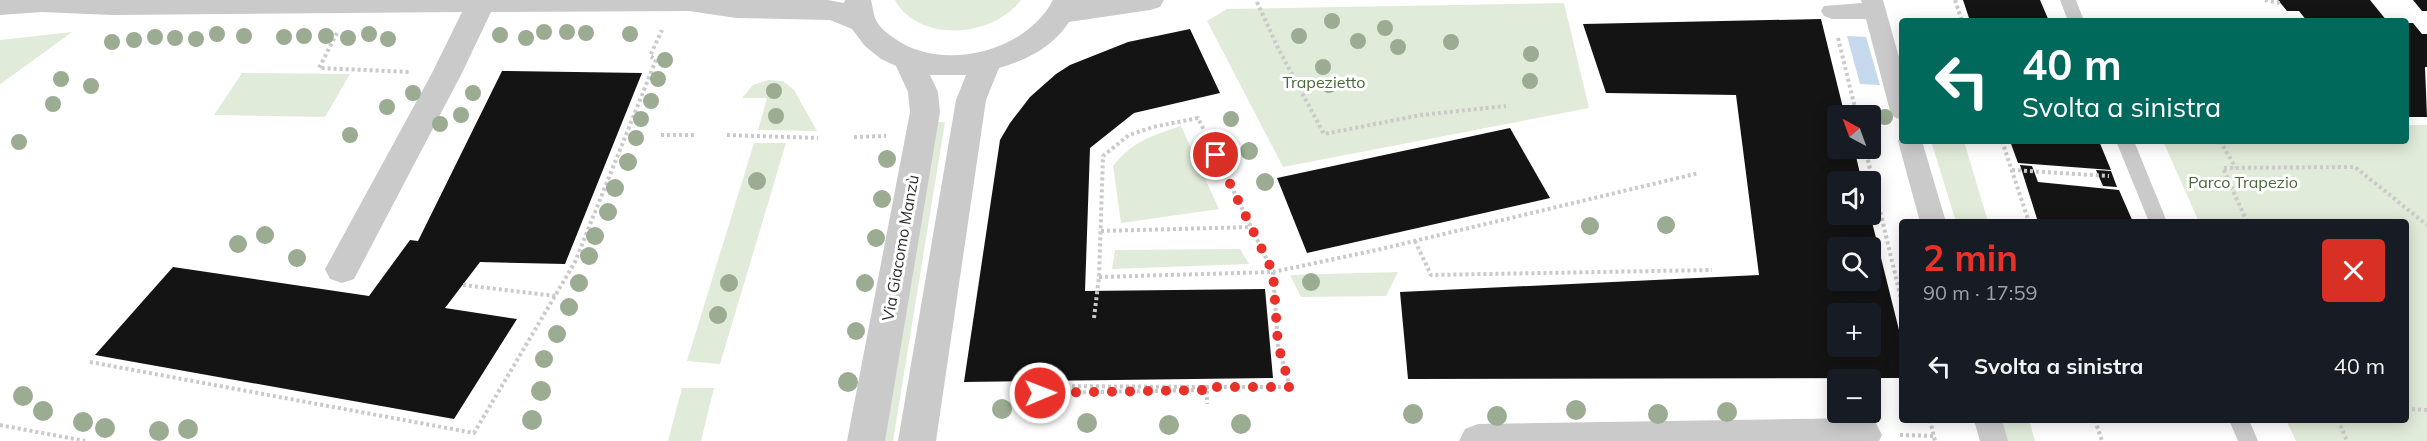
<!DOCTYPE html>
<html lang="it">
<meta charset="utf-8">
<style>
:root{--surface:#171b24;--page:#20242c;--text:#f1f3f6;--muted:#9ea1a6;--accent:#e93129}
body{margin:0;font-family:Mulish,sans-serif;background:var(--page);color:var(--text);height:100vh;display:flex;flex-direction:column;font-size:22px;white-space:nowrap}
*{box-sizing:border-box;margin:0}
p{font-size:20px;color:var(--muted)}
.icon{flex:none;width:33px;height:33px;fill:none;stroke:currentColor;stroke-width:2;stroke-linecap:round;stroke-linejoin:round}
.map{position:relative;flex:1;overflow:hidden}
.panel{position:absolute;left:1899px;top:219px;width:510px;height:204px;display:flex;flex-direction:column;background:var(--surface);border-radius:6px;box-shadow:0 3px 15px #0003}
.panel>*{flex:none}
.guide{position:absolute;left:1899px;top:18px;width:510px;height:126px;border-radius:6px;box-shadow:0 3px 15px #0003;background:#00695c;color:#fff;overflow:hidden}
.needle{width:39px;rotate:319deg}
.tools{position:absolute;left:1827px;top:105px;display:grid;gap:12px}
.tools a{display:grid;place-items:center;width:54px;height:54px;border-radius:6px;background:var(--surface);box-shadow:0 3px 15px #0003;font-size:30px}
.pin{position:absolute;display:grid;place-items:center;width:51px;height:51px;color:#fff;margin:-26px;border:3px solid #fff;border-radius:50%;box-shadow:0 2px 6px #0007}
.me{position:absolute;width:66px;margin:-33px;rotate:89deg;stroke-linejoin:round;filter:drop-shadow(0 0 4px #0008)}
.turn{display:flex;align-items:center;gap:21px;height:126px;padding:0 24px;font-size:27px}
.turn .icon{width:78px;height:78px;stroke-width:2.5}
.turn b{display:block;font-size:42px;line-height:51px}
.round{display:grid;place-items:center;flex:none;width:63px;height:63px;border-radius:6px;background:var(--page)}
.headline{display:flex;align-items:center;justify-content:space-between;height:102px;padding:0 24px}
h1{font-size:36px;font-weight:700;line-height:45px;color:var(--accent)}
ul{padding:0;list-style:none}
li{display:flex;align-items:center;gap:18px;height:90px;padding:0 24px}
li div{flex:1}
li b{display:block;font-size:22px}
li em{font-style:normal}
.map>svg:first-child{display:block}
.green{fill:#e1ebd9}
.water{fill:#c5d8ec}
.building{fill:#141414;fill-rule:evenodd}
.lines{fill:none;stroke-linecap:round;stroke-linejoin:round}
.path{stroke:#cacaca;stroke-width:4;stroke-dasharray:3 3;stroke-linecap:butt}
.service{fill:#cacaca;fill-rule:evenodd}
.pedestrian{fill:#cacaca;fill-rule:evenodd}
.minor{fill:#cacaca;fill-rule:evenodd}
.tree{fill:#9bac92}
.route{stroke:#e93129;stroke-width:10;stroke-dasharray:0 18}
.labels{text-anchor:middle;stroke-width:6;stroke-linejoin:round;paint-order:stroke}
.park-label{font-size:16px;fill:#4a6939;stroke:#fff}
.street-label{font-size:16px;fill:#2d2d2d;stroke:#fff}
</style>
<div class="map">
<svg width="2427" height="441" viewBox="0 0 2427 441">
<rect width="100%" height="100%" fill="#fff"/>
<g class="green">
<path d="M895 0H1021C993 37 919 44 895 0Z"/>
<path d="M1564 3 1589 108 1283 167 1207 21 1227 9Z"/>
<path d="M72 32 2 83 0 84V40Z"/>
<path d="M242 73 350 74 325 117 214 115Z"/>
<path d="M768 80 783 81 794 90 817 131 758 130 767 98H742L753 85Z"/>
<path d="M936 122H945L893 441H879Z"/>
<path d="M2406 125H2427V441H2296L2286 420H2406V222H2199L2163 141H2406Z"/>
<path d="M1181 126 1219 209 1121 223 1113 166C1133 141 1151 136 1181 126Z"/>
<path d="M1931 141H1964L1988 222H1956Z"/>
<path d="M754 143H786L720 364 687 361Z"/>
<path d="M1240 249 1249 264 1112 269 1115 250Z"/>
<path d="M1398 272 1386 296 1301 297 1290 275Z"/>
<path d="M682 388H714L701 441H668Z"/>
<path d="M2000 420H2029L2035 441H2007Z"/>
</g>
<path class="water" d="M1847 36 1866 37 1880 85 1860 84Z"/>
<g class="building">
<path d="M1963 0H2040L2049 21H1970Z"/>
<path d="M2278 0H2370L2387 21H2307L2299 11H2287Z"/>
<path d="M2413 0H2427V11H2422Z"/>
<path d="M1821 19 1845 116H1838V148H1854L1862 182H1838V214H1870L1902 342V378L1408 379 1400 292 1759 275 1736 95 1606 93 1583 24ZM1838 248H1870V280H1838ZM1838 314H1870V346H1838Z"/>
<path d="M2406 23H2413L2422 34H2427V67H2425L2427 117H2406Z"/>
<path d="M1190 29 1220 93 1134 113 1090 148 1085 291 1265 289 1273 378 964 382 1000 140 1010 123 1030 97 1056 74 1070 65 1128 42Z"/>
<path d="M502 71 642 73 565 264 480 262 445 308 517 319 454 419 95 355 173 267 369 296 410 240 418 241Z"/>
<path d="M1510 128 1550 198 1307 253 1277 178Z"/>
<path d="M2010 141H2099L2111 170 2018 163Z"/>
<path d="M2020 165 2032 166 2038 182 2119 190 2133 222H2038Z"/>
<path d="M2096 170 2111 171 2117 187 2103 186Z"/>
</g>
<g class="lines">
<g class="path">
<path d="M1955 0 1962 21"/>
<path d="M2265 0 2280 3"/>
<path d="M1257 2 1278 48 1324 134 1421 115 1506 106"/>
<path d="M337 33 319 68 410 72"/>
<path d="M1838 38 1857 116"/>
<path d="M661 135H695"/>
<path d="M727 135 818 138"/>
<path d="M854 137 886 136"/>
<path d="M2002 141 2029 222"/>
<path d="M2220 141 2236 168"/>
<path d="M1865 148 1902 303"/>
<path d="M2012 170 2109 176"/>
<path d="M2247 222 2223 168 2355 167 2427 225"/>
<path d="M1101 231 1251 227"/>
<path d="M1415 241 1431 275 1712 270"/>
<path d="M1099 277 1273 272 1278 345 1290 387H1207V404"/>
<path d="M463 285 556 296"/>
<path d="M1094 318 1099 277 1103 156 1129 135 1153 127 1198 118 1273 272 1381 249 1699 173"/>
<path d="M90 362 474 433 575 262 656 60 650 56 662 30"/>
<path d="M1207 387 1041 386 1040 393 1207 390"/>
<path d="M2406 409 2427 410"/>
<path d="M1930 420 1935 441"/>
<path d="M2095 420 2102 441"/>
<path d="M2338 420 2347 441"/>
<path d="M0 425 85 441"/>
<path d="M1900 435 1934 436"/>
</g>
<g class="service">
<path d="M2060 0H2076L2084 21H2068Z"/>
<path d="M2116 141H2134L2167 222H2149Z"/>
<path d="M2229 420H2249L2258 441H2238Z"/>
</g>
<g class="pedestrian">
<path d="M1861 0H1883L1902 68V120L1894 117 1890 111 1866 19H1832L1824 16 1821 11 1824 6 1862 3Z"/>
<path d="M1902 134V141H1922L1946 222H1920L1898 141Z"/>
<path d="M1974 420H2002L2008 441H1980Z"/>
</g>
<g class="minor">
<path d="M0 0H828L844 3 845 0H871C873 7 873 15 877 22 881 29 888 34 894 38 942 73 1026 52 1053 0H1164L1160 7 1150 10 1069 22C1053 47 1027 60 999 68L986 100 936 441H898L956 100 966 75H930L938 92 940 112 885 441H847L910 112 908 92 896 66 881 59 865 46 852 29 830 20 736 18 689 11 491 12 462 73 354 279 342 283 330 279 325 269 432 73 462 12 112 15 42 12 0 15Z"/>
<path d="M1863 418 1876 423 1882 435 1879 441H1459L1465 429 1478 424Z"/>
</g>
</g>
<g class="tree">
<circle cx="1332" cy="21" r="8"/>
<circle cx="1385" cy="28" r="8"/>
<circle cx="544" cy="32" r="8"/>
<circle cx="567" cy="32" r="8"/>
<circle cx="586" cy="33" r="8"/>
<circle cx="217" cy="34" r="8"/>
<circle cx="369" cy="34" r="8"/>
<circle cx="630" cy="34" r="8"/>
<circle cx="500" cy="35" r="8"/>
<circle cx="244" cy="36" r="8"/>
<circle cx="304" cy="36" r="8"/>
<circle cx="326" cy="36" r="8"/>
<circle cx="1299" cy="36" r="8"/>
<circle cx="155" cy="37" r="8"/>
<circle cx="284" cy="37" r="8"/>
<circle cx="175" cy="38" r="8"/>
<circle cx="348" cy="38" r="8"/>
<circle cx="526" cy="38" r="8"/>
<circle cx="196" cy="39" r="8"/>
<circle cx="388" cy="39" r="8"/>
<circle cx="134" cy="40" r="8"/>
<circle cx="1358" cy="41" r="8"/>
<circle cx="112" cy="42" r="8"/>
<circle cx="1451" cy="42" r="8"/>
<circle cx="1398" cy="47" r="8"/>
<circle cx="1531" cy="54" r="8"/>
<circle cx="665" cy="60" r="8"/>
<circle cx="1323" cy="67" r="8"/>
<circle cx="61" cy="79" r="8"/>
<circle cx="658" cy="79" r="8"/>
<circle cx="1530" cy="81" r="8"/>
<circle cx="1329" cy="85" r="8"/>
<circle cx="91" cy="86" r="8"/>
<circle cx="774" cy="91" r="8"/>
<circle cx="413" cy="93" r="8"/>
<circle cx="473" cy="93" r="8"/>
<circle cx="651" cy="101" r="8"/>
<circle cx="53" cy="104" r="8"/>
<circle cx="387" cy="107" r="8"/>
<circle cx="461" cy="115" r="8"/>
<circle cx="776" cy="116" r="8"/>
<circle cx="1885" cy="117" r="8"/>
<circle cx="641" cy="119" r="8"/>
<circle cx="1231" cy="119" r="8"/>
<circle cx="440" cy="124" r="8"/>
<circle cx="350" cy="135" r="8"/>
<circle cx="636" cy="138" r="8"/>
<circle cx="19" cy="142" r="8"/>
<circle cx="1249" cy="151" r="9"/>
<circle cx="887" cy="159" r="9"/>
<circle cx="628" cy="162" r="9"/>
<circle cx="757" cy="181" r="9"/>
<circle cx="1265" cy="182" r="9"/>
<circle cx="615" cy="188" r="9"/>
<circle cx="882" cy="199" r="9"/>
<circle cx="608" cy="212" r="9"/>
<circle cx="1666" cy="225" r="9"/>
<circle cx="1590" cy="226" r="9"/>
<circle cx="265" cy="235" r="9"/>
<circle cx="595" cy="236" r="9"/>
<circle cx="876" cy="238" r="9"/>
<circle cx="238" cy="244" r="9"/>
<circle cx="589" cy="256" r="9"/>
<circle cx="297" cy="258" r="9"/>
<circle cx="1311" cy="282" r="9"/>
<circle cx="579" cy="283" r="9"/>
<circle cx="729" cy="283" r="9"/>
<circle cx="865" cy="283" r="9"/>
<circle cx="569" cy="307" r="9"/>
<circle cx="718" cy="315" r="9"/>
<circle cx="856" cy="331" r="9"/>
<circle cx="557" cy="334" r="9"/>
<circle cx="544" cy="359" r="9"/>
<circle cx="848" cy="382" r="10"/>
<circle cx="541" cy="391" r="10"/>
<circle cx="23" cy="396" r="10"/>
<circle cx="1002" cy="409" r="10"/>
<circle cx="1576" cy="410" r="10"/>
<circle cx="43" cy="411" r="10"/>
<circle cx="1727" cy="412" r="10"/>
<circle cx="1413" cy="414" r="10"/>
<circle cx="1658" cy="414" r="10"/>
<circle cx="1497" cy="416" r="10"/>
<circle cx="532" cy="420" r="10"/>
<circle cx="83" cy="422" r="10"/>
<circle cx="1087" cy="423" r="10"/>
<circle cx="1241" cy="424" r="10"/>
<circle cx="1169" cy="425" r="10"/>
<circle cx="105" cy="428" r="10"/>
<circle cx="188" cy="429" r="10"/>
<circle cx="159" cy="431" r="10"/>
</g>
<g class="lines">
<path class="route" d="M1040 393 1207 390V387H1290L1278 345 1273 272 1216 155"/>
</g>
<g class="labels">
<g class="park-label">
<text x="1324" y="88">Trapezietto</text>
<text x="2243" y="188">Parco Trapezio</text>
</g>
<g class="street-label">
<text transform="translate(900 248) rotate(-80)" y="6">Via Giacomo Manzù</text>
</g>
</g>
</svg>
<div class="tools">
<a><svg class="needle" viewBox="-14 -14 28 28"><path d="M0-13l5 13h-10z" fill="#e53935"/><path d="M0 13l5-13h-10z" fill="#9ea1a6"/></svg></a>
<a><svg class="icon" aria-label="sound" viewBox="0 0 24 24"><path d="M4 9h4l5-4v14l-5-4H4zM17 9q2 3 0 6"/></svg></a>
<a><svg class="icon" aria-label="search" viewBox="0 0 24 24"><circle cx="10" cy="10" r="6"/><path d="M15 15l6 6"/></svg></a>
<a>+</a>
<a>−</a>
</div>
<div class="pin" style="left:1216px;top:155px;background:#d93025"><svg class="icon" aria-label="arrive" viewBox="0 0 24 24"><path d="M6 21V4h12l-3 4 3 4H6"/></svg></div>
<svg class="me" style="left:1040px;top:393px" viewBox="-20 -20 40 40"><circle r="17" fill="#e93129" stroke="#fff" stroke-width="3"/><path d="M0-11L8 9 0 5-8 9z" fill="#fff"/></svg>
<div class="guide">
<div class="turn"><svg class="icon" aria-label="left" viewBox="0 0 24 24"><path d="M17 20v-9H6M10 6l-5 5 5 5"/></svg><div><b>40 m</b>Svolta a sinistra</div></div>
</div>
<section class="panel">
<div class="headline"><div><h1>2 min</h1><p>90 m · 17:59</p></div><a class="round" style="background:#d93025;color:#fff"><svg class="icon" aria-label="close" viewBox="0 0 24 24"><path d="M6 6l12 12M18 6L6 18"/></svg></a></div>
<ul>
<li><svg class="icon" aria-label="left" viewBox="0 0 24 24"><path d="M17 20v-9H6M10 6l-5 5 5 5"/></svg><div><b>Svolta a sinistra</b></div><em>40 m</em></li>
</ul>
</section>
</div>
